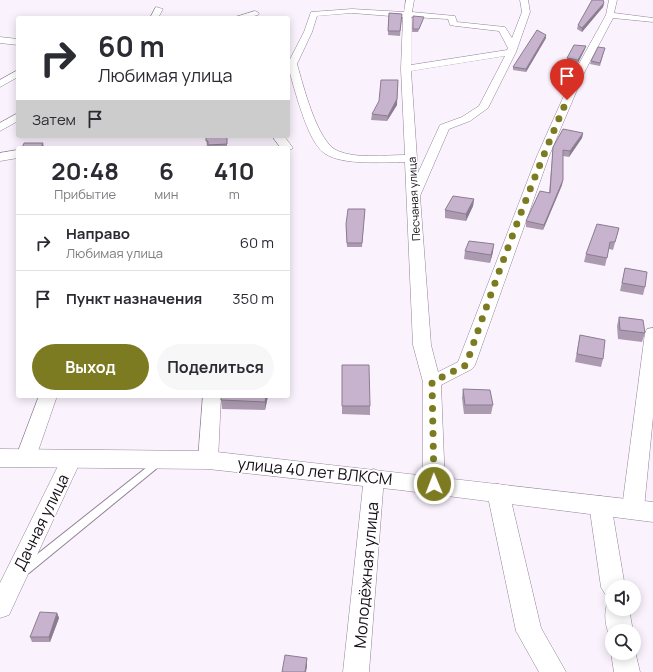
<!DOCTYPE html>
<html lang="ru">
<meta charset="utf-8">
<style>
:root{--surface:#fff;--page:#f7f7f7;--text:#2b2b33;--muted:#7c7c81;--line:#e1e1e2;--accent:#7d7b22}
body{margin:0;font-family:Manrope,sans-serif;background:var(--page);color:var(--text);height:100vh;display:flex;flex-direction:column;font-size:15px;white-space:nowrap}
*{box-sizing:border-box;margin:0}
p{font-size:13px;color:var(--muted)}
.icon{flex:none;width:22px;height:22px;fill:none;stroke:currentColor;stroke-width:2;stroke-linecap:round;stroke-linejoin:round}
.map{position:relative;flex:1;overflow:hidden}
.panel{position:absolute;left:16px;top:146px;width:274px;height:252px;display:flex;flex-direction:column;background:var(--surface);border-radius:4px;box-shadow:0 2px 10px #0003}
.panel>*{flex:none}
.hud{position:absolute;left:16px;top:16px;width:274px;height:122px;border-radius:4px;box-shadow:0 2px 10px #0003;background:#fff;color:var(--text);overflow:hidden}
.buttons{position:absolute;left:605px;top:580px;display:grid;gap:8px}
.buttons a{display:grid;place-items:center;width:36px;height:36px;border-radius:50%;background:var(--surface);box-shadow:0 2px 10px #0003;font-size:20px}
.pin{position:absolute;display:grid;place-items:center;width:34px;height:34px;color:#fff;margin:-41px -17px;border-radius:50% 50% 50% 0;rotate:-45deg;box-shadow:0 0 4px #0007}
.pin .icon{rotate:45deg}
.me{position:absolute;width:44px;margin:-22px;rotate:359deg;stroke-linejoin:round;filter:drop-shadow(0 0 3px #0008)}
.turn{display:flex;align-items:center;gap:14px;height:84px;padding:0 16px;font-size:18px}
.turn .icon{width:52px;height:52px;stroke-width:2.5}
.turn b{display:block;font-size:28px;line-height:34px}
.then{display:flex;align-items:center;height:38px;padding:0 16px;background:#0003;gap:8px;font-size:15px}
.eta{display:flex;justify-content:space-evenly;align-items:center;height:68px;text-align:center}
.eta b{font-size:24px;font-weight:700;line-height:28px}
.button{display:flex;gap:8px;margin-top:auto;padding:8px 16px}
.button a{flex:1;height:46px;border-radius:24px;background:var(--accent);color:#fff;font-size:16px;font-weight:700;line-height:46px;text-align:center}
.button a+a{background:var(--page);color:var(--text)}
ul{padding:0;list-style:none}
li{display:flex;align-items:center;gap:12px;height:56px;padding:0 16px;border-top:1px solid var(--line)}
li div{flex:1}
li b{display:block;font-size:15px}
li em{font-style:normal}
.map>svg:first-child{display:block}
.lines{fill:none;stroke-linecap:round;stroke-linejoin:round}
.service-casing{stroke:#94819a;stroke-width:2}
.minor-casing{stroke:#94819a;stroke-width:1}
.tertiary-casing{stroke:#94819a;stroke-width:1}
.service{fill:#fff;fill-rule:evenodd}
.minor{fill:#fff;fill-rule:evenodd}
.tertiary{fill:#fff;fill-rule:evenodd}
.wall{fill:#ab9ab0}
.shaded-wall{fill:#8b7d90}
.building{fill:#c7b3cd;stroke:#8b7d90}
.route{stroke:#7d7b22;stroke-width:7;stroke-dasharray:0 12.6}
.labels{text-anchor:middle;stroke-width:3;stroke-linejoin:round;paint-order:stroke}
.far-street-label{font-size:11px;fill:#150e17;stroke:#fff}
.near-street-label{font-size:16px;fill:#150e17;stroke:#fff}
</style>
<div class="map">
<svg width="653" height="672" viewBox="0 0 653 672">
<rect width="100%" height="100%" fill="#faf2fd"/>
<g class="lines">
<g class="service-casing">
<path id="service" d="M159 459 162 460 164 462 162 464 29 573 25 574 21 573 19 570 21 567 156 460Z"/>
</g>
<g class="minor-casing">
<g id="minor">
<path d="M406 0H414L412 12 455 16 457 22 505 27 512 38 522 12 520 0H528L530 12 516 52 488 108 470 121 449 129 420 196 431 345 438 372 458 362 537 156 575 71 606 15 609 0H617L614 13 653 18V22L613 18 585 71 549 156 475 365 472 369 441 385 445 485 441 490 434 493 427 490 423 485V382L413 345 405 162C384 162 342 166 324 153 307 141 294 87 288 66V63L304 32 311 12 352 9 404 12ZM352 13 403 17 401 69 405 155C384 155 357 159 338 151 317 143 303 84 297 64L312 32 317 16ZM411 17 448 19 450 25 456 26 499 31 508 48 507 50 411 65ZM505 56 479 106 462 117 440 125 418 173 411 71Z"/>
<path d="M156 7 163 9 158 18H150Z"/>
<path d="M255 11 259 13 258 15 245 18H232Z"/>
<path d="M0 37 18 39V45L0 43Z"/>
<path d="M18 70V77L0 87V80Z"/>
<path d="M18 113V121L0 131V123Z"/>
<path d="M272 136H284L293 148 288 151V148H281Z"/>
<path d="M18 150V158L0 161V153Z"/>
<path d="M653 328V417L644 508 641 514 633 516 625 514 622 508 645 333 647 329Z"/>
<path d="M39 396H57L36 457 33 462 26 464 19 462 16 457Z"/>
<path d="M203 396H221L218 460 215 465 208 467 201 465 198 460Z"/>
<path d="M72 451 79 453 82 458 9 615 0 618V583L62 458 65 453Z"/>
<path d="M374 469 381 472 384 477 369 672H343L364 477 367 472Z"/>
<path d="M498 484 506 486 509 492 541 628 566 672H539L516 631 487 492 490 486Z"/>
<path d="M600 496 608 498 611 504 625 587H612V597L605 594 601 587 589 504 592 498Z"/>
<path d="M612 600V609H629L633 631H612V639C605 630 603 612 608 602Z"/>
<path d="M634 647 640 672H614L611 653 612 651V653H634Z"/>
</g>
</g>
<g class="tertiary-casing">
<path id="tertiary" d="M0 449 208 451 653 502V522L400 490 208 469 0 467Z"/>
</g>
<use href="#service" class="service"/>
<use href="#minor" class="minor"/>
<use href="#tertiary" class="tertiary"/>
</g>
<g class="wall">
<path d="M604 3 603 7 582 32 577 29 578 25Z"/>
<path d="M389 13 402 14 400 36 388 35Z"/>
<path d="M413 16 423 19 418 32H412Z"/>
<path d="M546 38 526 72 513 70V67Z"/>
<path d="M586 46 585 49 578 63 566 61 567 58Z"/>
<path d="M605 48 600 66 590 64 591 61Z"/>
<path d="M397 105 387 121 371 120 372 114Z"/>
<path d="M583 133 582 138 569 157 563 156 562 185 543 230 526 227V221L549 193 553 147Z"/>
<path d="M206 136H227V148H207Z"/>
<path d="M474 199 473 206 466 221 445 218V210Z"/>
<path d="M365 209 362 247H347L346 228Z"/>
<path d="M619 228 613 250 609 249 605 266 584 262 586 254Z"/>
<path d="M465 251 493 252 490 263 464 259Z"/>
<path d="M625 268 645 287 643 295 620 291Z"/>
<path d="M619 317 645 333 642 342 618 339 617 326Z"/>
<path d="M580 335 603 359 601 367 575 362Z"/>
<path d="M342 365 370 406V415L342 414Z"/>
<path d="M463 389 493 405 491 414H464L462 398Z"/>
<path d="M268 396 265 410 222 409 221 400Z"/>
<path d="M57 613 59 618 50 642H32L30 637Z"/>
</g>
<g class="shaded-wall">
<path d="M604 3 603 7 582 32V28Z"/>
<path d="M546 35V38L526 72V69Z"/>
<path d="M586 46 585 49 578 63V60Z"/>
<path d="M398 80 397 105 387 121 388 116Z"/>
<path d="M583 133 582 138 569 157 570 151Z"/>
<path d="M43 143 44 148H41Z"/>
<path d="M563 180 562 185 543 230 544 225Z"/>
<path d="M474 199 473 206 466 221V214Z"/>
<path d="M494 244 493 252 490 263 491 255Z"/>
<path d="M266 396H268L265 410V402Z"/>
<path d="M57 613 59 618 50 642 49 637Z"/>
<path d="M307 658V667L306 672H305Z"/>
</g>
<g class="building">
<path d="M592 0H603L604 3 582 28 578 25Z"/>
<path d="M389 13 402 14 400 31H388Z"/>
<path d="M413 16 424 17 419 29H413Z"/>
<path d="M537 30 546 35 526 69 513 67Z"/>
<path d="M574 45 586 46 578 60 567 58Z"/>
<path d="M598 47 605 48 600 63 591 61Z"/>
<path d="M381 80H398L397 99 388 116 372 114 379 101Z"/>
<path d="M563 129 583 133 570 151 563 150V180L544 225 526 221 540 191 550 193 553 147Z"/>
<path d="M206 136H227V144L208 145V141H206Z"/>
<path d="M24 143H43L41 148H22Z"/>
<path d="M453 196 474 199 466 214 445 210Z"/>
<path d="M348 209H365L362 243H347L346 224Z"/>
<path d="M597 224 619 228 615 242H610L607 258 586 254Z"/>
<path d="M469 241 494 244 491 255 465 251Z"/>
<path d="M625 268 647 272 645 287 622 283Z"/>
<path d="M619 317 643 320 645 333 620 330Z"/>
<path d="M580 335 605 340 603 359 577 354Z"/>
<path d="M342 365H369L370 406H342Z"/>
<path d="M463 389 490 390 493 405H465Z"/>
<path d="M221 396H266L265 402 221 400Z"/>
<path d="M40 612 57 613 49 637H30Z"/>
<path d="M285 655 307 658 305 672H282Z"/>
</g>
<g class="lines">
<path class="route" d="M434 484 432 382 466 365C497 276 529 187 567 100"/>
</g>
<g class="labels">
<g class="far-street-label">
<text transform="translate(414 199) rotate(-93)" y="4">Песчаная улица</text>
</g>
<g class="near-street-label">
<text transform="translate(315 471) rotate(6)" y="6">улица 40 лет ВЛКСМ</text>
<text transform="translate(41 522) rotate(-64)" y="6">Дачная улица</text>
<text transform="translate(366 575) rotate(-85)" y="6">Молодёжная улица</text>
</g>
</g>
</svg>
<div class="buttons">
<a><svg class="icon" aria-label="sound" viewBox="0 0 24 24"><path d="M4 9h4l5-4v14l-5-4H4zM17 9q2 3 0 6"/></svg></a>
<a><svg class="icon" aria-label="search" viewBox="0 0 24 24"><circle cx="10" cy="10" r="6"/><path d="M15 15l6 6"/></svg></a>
</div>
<div class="pin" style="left:567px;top:100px;background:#d93025"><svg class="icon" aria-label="arrive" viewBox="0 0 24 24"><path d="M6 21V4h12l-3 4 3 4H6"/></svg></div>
<svg class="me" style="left:434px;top:484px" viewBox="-20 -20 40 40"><circle r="17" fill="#7d7b22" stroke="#fff" stroke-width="3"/><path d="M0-11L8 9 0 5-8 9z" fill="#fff"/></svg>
<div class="hud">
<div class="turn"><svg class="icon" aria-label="right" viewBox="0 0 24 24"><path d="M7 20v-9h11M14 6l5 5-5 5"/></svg><div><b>60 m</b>Любимая улица</div></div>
<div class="then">Затем<svg class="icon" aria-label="arrive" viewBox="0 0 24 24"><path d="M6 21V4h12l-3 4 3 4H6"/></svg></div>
</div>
<section class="panel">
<div class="eta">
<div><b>20:48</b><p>Прибытие</p></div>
<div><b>6</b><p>мин</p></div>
<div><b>410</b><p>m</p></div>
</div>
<ul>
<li><svg class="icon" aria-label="right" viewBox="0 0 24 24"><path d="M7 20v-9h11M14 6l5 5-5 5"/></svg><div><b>Направо</b><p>Любимая улица</p></div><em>60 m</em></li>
<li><svg class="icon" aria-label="arrive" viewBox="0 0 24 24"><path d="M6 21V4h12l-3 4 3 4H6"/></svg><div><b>Пункт назначения</b></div><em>350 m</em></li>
</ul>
<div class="button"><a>Выход</a><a>Поделиться</a></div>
</section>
</div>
